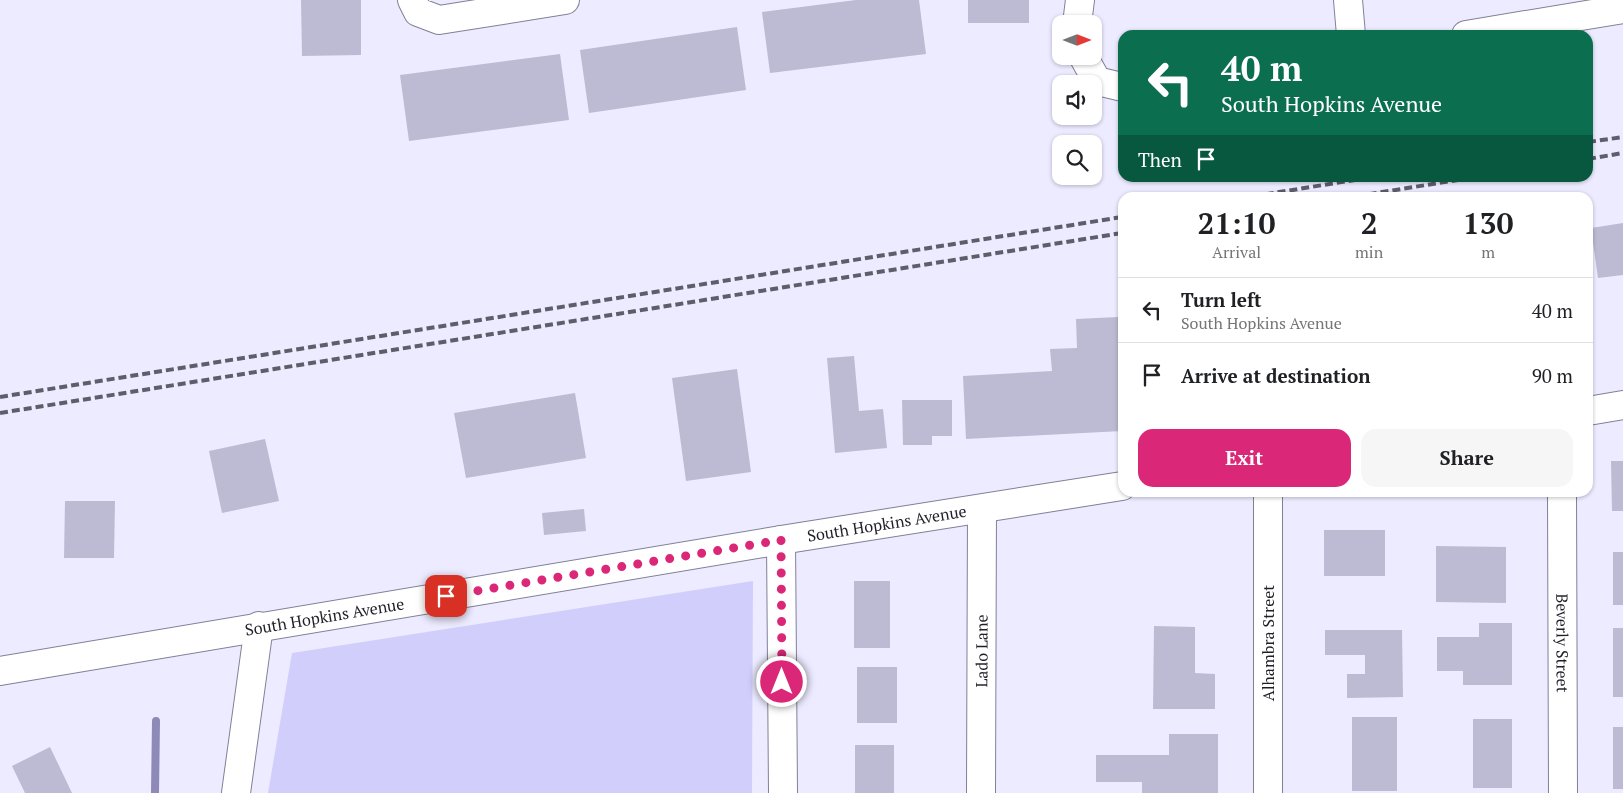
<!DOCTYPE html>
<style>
:root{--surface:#fff;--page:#f6f6f6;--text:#202124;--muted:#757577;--line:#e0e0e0;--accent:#db2777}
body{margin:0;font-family:"PT Serif",serif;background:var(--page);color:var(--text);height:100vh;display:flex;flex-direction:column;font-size:19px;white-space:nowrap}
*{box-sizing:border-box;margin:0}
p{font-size:16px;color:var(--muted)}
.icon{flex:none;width:28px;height:28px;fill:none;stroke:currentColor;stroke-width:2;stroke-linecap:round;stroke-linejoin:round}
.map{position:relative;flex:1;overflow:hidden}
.details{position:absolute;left:1118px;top:192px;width:475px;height:305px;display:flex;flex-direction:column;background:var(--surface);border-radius:15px;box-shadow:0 1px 4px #0004}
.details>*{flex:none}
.banner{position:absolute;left:1118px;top:30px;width:475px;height:152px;border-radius:15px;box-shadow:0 1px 4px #0004;background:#0b6e4f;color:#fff;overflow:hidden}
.needle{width:32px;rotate:90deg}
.tools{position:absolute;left:1052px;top:15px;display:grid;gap:10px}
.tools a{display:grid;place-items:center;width:50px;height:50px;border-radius:10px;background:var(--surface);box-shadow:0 1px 4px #0004;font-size:25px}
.pin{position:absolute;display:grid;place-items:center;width:42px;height:42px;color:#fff;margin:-21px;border-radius:10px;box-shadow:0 2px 8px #0006}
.me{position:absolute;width:55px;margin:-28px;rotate:0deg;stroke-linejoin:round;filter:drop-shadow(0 0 4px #0008)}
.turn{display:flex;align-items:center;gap:18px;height:105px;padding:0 20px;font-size:22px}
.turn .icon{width:65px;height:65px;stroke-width:2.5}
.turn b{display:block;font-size:35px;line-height:42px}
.then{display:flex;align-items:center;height:48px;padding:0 20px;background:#0003;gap:10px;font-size:19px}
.eta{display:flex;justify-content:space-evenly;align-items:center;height:85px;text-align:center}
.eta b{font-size:30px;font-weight:800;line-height:35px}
.action{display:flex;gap:10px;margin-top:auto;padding:10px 20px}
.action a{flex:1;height:58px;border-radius:15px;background:var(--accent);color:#fff;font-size:20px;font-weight:800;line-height:58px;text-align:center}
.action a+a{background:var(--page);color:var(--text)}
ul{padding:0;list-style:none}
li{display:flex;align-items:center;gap:15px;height:65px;padding:0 20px;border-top:1px solid var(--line)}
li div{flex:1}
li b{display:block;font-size:19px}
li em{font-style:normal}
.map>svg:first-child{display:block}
.green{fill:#d1cefc}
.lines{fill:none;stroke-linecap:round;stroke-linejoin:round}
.stream{stroke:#8e8ab8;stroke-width:8}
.building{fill:#bcbbd3}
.minor-casing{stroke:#818096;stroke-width:30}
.minor{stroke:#fff;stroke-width:28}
.rail{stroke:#5e5d69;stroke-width:4;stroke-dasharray:8 4;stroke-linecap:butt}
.route{stroke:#db2777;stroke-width:9;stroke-dasharray:0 16.2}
.labels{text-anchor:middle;stroke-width:4;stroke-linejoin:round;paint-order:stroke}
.street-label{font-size:16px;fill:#201f28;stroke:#fff}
</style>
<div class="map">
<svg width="1623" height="793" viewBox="0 0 1623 793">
<rect width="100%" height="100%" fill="#ecebff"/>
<path class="green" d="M753 581 752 793H268L292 653Z"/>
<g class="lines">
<path class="stream" d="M155 793 156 721"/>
</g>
<g class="building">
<path d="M301 0H361V55L302 56Z"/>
<path d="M856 0H919L926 54 770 73 762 12Z"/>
<rect x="968" y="0" width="61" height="23"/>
<path d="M737 27 746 90 589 113 580 50Z"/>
<path d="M560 54 569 120 409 141 400 75Z"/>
<path d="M1623 223V275L1598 278 1591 228Z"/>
<path d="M1118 317 1122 431 966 439 963 376 1052 371 1050 349 1077 348 1076 319Z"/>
<path d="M854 356 859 411 883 409 887 448 835 453 827 358Z"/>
<path d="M737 369 751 472 686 481 672 378Z"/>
<path d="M575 393 586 458 466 478 454 413Z"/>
<path d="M902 400H952V436H932V445H903Z"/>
<path d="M265 439 279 501 222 513 209 451Z"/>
<path d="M1611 461H1623V511H1612Z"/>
<path d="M65 501H115L114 558H64Z"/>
<path d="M584 509 586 531 544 535 542 513Z"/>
<rect x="1324" y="530" width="61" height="46"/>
<path d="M1436 546 1506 547V603L1436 602Z"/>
<rect x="1613" y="552" width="10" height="53"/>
<rect x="854" y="581" width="36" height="67"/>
<path d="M1479 623H1512V685H1463V671H1437V637H1479Z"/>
<path d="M1154 626 1195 627V673L1215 674V709H1153Z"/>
<rect x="1613" y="628" width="10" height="69"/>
<path d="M1325 630H1402L1403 697 1347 698V674H1365V655H1325Z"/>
<rect x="857" y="667" width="40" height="56"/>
<rect x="1352" y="717" width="45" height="74"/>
<rect x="1473" y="719" width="39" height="69"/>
<rect x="1613" y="727" width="10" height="62"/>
<path d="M1169 734H1218V793H1142V782H1096V755H1169Z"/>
<rect x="855" y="745" width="39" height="48"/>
<path d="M50 747 72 793H25L12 766Z"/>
</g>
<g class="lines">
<g class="minor-casing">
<g id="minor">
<path d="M412 0 418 12 439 20 565 0"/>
<path d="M1348 0 1351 35"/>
<path d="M1077 24 1080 0"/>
<path d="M1466 35 1623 9"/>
<path d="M1083 56 1097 81 1122 87"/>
<path d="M1588 411 1623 405"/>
<path d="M1268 492V793"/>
<path id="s1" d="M1562 492 1563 793"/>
<path d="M781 540 783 793"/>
<path id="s2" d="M0 671 781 540 1122 486"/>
<path d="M236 793 259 626"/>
<path id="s3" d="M981 793 982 509"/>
</g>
</g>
<use href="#minor" class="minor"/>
<g class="rail">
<path d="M1588 142 1623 137"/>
<path d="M1588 159 1623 153"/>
<path d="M1242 198 1367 178"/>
<path d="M1345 198 1470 178"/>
<path d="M0 397 1122 217"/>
<path d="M0 413 1122 233"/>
</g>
</g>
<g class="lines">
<path class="route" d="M446 596 781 540 782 682"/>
</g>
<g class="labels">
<g class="street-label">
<text dy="6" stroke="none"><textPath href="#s2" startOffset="899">South Hopkins Avenue</textPath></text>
<text dy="6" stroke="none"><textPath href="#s2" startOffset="329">South Hopkins Avenue</textPath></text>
<text transform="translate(1268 643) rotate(-90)" y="6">Alhambra Street</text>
<text dy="6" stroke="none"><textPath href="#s1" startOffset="151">Beverly Street</textPath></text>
<text dy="6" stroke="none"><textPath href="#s3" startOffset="142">Lado Lane</textPath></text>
</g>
</g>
</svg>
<div class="tools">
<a><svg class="needle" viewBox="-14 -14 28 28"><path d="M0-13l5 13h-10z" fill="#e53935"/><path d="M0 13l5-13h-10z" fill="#757577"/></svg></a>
<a><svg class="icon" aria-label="sound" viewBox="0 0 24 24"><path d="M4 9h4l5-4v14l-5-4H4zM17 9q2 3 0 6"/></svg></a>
<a><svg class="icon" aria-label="search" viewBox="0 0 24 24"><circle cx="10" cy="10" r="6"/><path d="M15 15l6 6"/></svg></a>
</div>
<div class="pin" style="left:446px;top:596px;background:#d93025"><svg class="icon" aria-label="arrive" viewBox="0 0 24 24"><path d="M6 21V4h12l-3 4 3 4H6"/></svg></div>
<svg class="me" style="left:782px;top:682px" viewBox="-20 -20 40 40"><circle r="17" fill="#db2777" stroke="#fff" stroke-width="3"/><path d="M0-11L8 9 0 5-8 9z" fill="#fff"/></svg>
<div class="banner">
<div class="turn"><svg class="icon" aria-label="left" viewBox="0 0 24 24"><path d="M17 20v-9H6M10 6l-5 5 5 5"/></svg><div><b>40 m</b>South Hopkins Avenue</div></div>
<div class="then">Then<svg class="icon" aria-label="arrive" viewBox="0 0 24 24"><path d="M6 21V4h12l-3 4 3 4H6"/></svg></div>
</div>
<section class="details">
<div class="eta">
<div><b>21:10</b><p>Arrival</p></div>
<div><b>2</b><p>min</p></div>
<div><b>130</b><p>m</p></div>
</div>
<ul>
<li><svg class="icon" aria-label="left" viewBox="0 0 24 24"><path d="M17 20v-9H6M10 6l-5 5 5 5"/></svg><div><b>Turn left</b><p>South Hopkins Avenue</p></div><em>40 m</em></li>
<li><svg class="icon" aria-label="arrive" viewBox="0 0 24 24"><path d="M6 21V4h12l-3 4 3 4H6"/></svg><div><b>Arrive at destination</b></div><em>90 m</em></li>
</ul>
<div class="action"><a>Exit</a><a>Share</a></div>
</section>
</div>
